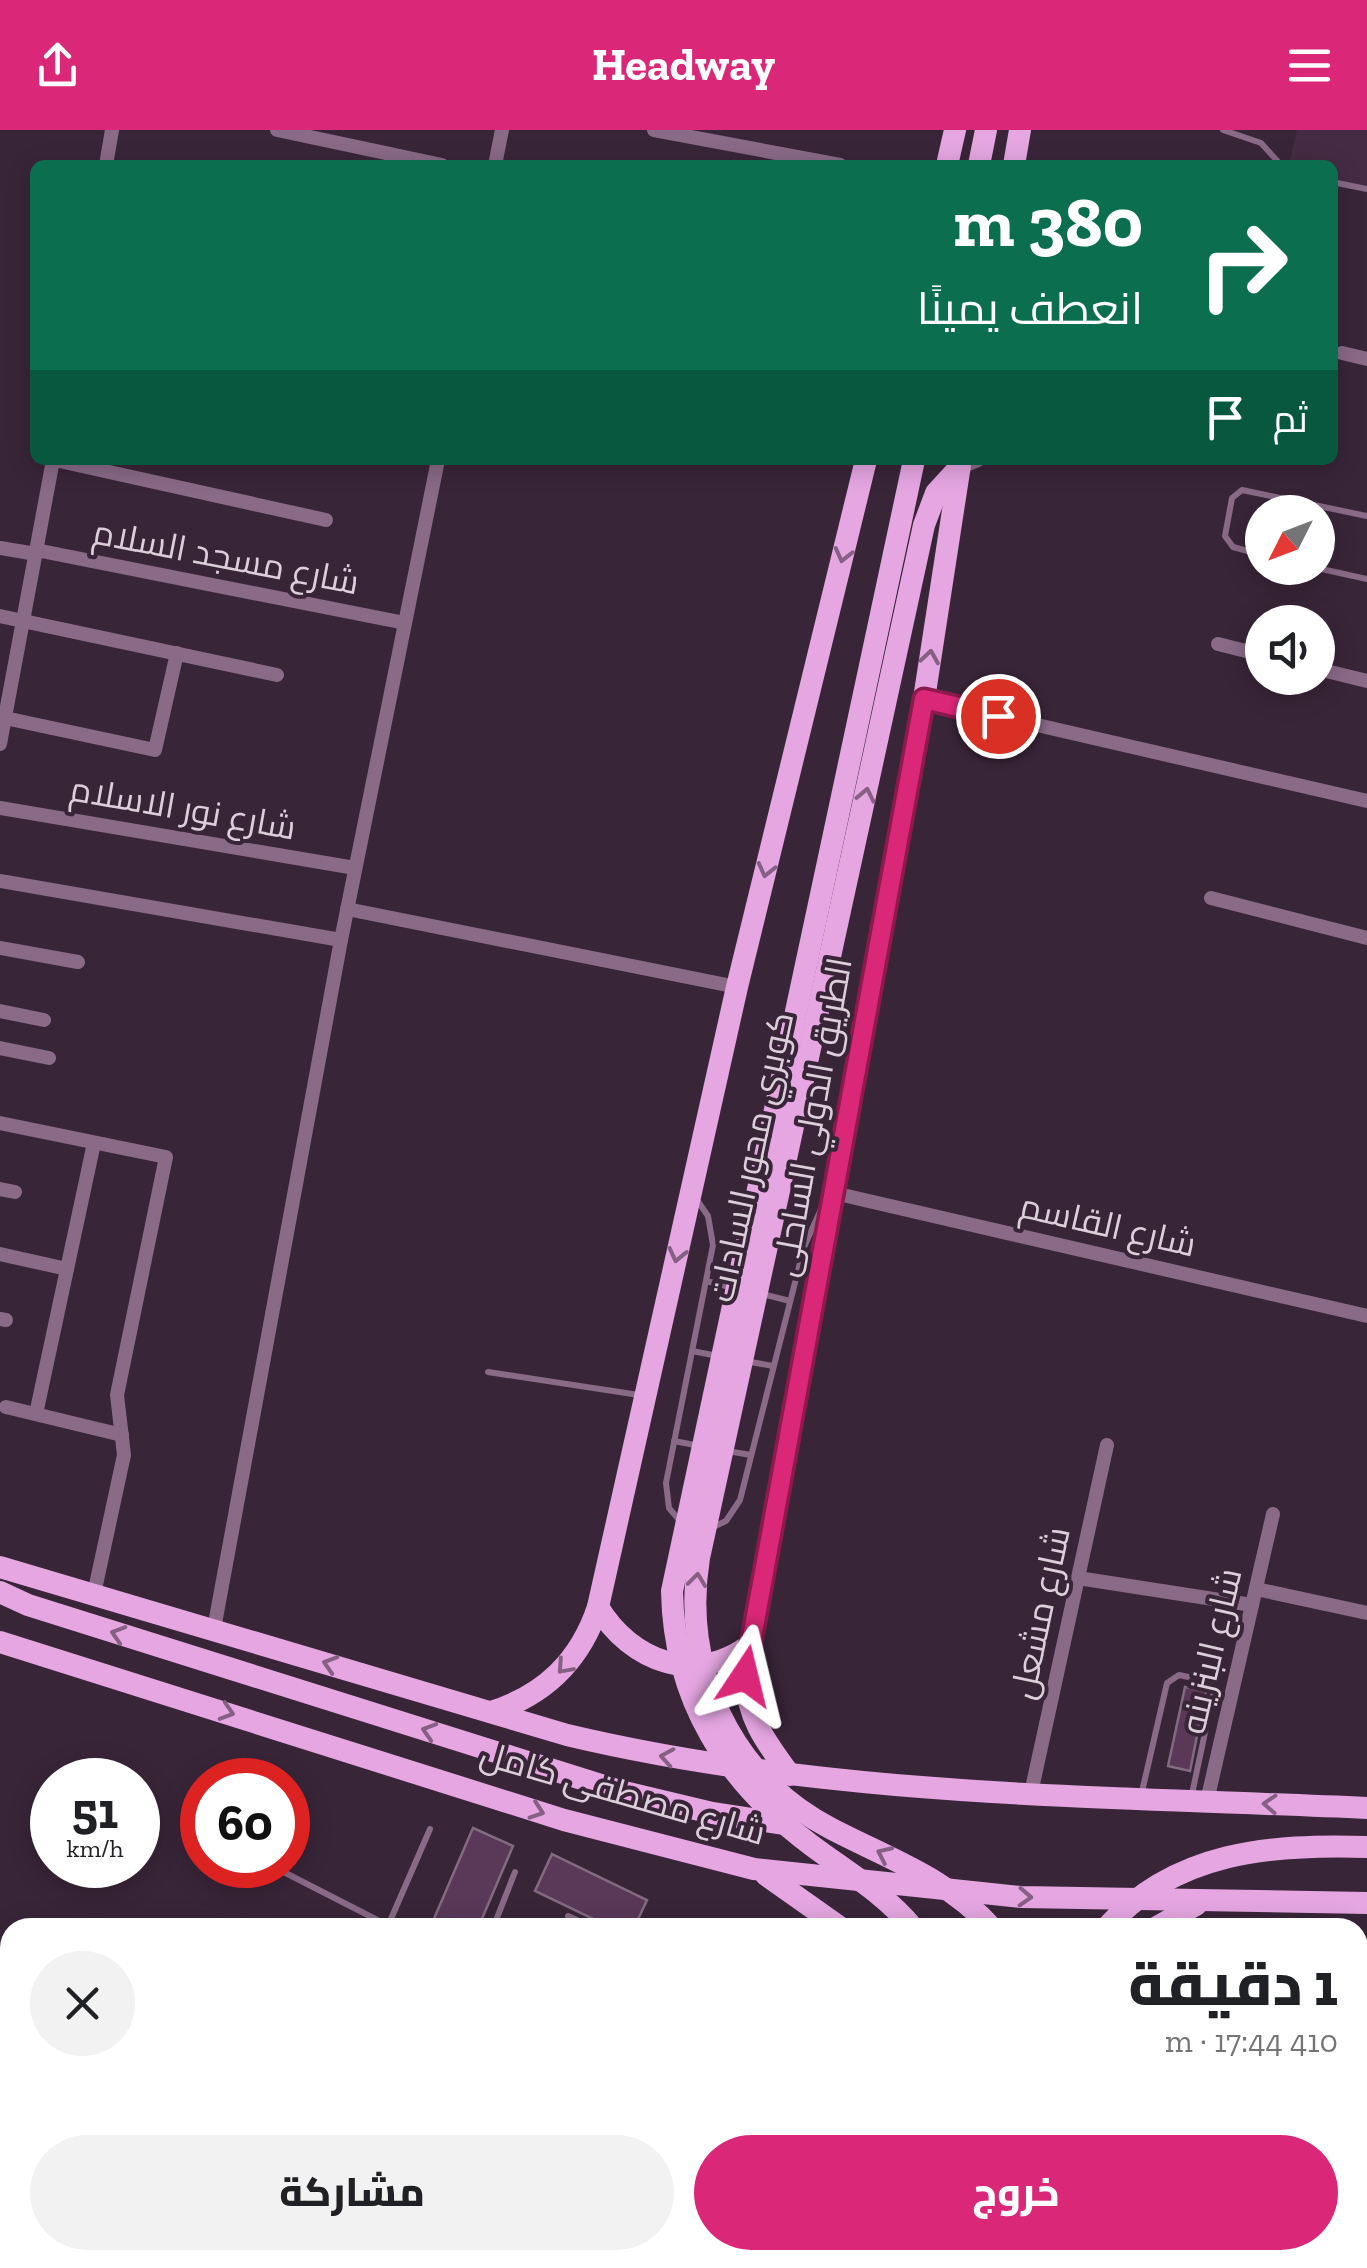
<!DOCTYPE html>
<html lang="ar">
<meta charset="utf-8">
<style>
:root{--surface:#fff;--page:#f2f2f2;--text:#202124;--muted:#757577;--accent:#db2777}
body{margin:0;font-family:"Zilla Slab",Cairo,serif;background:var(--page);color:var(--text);direction:rtl;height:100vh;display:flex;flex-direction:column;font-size:38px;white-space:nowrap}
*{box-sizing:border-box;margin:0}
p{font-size:32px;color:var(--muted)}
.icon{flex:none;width:55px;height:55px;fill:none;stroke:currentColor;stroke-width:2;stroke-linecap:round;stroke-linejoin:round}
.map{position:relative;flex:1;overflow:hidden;direction:ltr}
.sheet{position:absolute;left:0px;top:1788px;width:1368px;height:352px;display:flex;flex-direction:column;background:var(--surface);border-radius:30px 30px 0 0;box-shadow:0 5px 25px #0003;direction:rtl}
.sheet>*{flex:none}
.hud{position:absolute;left:30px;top:30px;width:1308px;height:305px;border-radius:15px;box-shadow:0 5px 25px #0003;direction:rtl;background:#0b6e4f;color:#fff;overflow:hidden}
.needle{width:65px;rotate:228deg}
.buttons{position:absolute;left:1245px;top:365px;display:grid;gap:20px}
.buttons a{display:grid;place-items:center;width:90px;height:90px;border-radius:50%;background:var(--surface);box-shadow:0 5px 25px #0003;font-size:50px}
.speed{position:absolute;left:30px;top:1628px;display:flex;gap:20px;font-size:50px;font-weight:700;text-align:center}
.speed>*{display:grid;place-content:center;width:130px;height:130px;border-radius:50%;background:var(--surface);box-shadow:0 5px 25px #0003;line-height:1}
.speed small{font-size:25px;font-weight:400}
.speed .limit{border:15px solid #d22;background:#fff;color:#111}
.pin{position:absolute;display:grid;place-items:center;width:85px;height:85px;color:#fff;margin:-42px;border:5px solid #fff;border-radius:50%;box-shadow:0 2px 10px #0007}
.me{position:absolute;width:110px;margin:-55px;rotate:10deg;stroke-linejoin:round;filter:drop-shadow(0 0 8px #0008)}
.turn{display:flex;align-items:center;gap:35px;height:210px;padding:0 30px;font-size:45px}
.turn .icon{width:130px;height:130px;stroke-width:2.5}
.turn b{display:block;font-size:70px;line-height:85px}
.then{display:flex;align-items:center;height:95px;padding:0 30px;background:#0003;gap:20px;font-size:38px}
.round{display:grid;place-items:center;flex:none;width:105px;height:105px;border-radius:52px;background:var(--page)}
.summary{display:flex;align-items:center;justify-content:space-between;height:170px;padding:0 30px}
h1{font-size:60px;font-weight:800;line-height:75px}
.button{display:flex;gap:20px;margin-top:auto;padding:20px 30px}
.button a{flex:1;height:115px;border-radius:60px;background:var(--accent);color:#fff;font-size:40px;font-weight:800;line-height:115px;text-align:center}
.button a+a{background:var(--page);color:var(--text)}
header{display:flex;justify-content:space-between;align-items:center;height:130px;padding:0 30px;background:var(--accent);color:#fff;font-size:45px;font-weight:800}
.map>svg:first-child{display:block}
.built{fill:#452c44}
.building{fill:#593858;stroke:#826b80;stroke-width:2.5}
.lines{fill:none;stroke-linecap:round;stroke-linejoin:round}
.lane{stroke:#896a87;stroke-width:6}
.street{stroke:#896a87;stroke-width:14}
.primary{stroke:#e5a6e2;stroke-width:22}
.oneway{stroke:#865f84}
.route-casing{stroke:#8e194d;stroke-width:25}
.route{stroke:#db2777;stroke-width:18}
.labels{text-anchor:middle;stroke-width:8;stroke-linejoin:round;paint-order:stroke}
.street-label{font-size:35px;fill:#dccfdb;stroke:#392538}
</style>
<header><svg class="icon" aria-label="menu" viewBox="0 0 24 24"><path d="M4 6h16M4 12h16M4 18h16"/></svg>Headway<svg class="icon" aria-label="share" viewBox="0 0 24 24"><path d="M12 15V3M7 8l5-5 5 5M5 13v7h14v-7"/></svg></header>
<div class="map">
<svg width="1367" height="2138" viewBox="0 0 1367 2138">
<rect width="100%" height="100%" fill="#392538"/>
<g class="built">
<path d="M1297 0H1367V59L1333 51 1332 35H1289Z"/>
<path d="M1358 1810H1367V2138H1073L1074 2130H1358Z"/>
</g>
<g class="building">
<path d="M1185 1557 1206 1561 1190 1641 1168 1636Z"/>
<path d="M473 1698 513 1716 478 1798H430Z"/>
<path d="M552 1724 647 1770 634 1798H612L535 1761Z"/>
</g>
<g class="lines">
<g class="lane">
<path d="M1223 0 1261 13 1281 35"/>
<path d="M1332 52 1367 59"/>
<path d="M1262 425 1233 417 1225 406 1232 368 1242 360 1367 386"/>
<path d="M1317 438 1367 449"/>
<path d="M706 1151 730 1157"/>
<path d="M762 1164 790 1171"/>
<path d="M692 1221 718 1226"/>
<path d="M745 1231 773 1236"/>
<path d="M488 1242 639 1265"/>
<path d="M674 1311 700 1316"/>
<path d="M727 1321 751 1325"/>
<path d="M680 1391 669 1378 666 1353 713 1115 708 1086 695 1067"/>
<path d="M711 1398 726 1391 740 1370 804 1117 822 1077"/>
<path d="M1141 1666 1167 1553 1179 1545 1207 1551 1214 1560 1192 1664"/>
<path d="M270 1735 393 1798"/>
<path d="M568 1786 595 1798"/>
<path d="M387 1798 430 1699"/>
<path d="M493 1798 515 1742"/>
<path d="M437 2130 454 2138"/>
<path d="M241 2138 245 2130"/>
<path d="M558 2138 566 2130"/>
<path d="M811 2138V2130"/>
</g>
<g class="street">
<path d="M277 0 442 35"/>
<path d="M654 0 840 35"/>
<path d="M106 35 112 0"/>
<path d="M495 35 502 0"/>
<path d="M1342 223 1367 229"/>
<path d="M55 330 326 390"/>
<path d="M959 338 978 330"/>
<path d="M0 418 36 424"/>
<path d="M36 420 405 493"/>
<path d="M0 486 277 545"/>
<path d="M1218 514 1262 525"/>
<path d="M1318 539 1367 551"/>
<path d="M924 569 1367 671"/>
<path d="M5 588 155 620 177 523"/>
<path d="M0 614 53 330"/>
<path d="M0 678 355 738"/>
<path d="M0 751 341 810"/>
<path d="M1211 768 1367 808"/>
<path d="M347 779 737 857"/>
<path d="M0 818 78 832"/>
<path d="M0 881 44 890"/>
<path d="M0 918 49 928"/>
<path d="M0 993 166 1027 117 1265 124 1325 94 1464"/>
<path d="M0 1059 15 1062"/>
<path d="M834 1063 1367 1186"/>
<path d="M0 1124 67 1139"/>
<path d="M0 1189 6 1190"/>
<path d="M6 1277 122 1305"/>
<path d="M36 1284 94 1013"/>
<path d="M1078 1448 1252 1475"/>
<path d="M1256 1459 1367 1483"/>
<path d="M214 1499 341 810 438 330"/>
<path d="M1031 1663 1107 1315"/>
<path d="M1207 1671 1273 1384"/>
</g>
<g class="primary">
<path d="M947 35 955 0"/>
<path d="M979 35 986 0"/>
<path d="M1014 35 1020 0"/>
<path d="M959 338 936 363 924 395 699 1428C681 1537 730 1646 830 1698 889 1729 947 1748 992 1798"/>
<path d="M0 1437 567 1605C828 1667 1100 1666 1367 1678"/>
<path d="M0 1462 28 1475 620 1661 712 1683 785 1694"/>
<path d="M598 1477C631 1532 696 1556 751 1514"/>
<path d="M0 1512 564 1690 754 1739 1021 1767 1367 1773"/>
<path d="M491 1582C545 1565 580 1531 598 1477L737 857 866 330"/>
<path d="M790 1645C765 1611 748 1589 745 1546L924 569 960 335"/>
<path d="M766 1745 841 1798"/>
<path d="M913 1798C884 1763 847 1742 811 1715 726 1651 674 1570 672 1461L914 330"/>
<path d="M1106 1798C1175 1721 1271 1714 1367 1717"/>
<path d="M1155 1798 1196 1775"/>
<path d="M973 2138V2130"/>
<path d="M1011 2138V2130"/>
<path d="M1037 2138 1038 2130"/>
<path d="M1055 2138 1056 2130"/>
</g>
</g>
<defs><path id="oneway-chevron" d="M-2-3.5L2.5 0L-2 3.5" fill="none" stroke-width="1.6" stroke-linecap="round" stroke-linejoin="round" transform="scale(2.5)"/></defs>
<g class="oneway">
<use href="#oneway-chevron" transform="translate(843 425) rotate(104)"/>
<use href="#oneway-chevron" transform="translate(930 527) rotate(-81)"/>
<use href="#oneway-chevron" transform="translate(866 665) rotate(-78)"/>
<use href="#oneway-chevron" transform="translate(766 740) rotate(104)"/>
<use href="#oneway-chevron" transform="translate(677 1125) rotate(103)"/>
<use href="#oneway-chevron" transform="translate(697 1450) rotate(-83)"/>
<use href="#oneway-chevron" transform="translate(118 1504) rotate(-163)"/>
<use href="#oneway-chevron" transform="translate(330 1534) rotate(-163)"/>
<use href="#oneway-chevron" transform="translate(564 1537) rotate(132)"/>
<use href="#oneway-chevron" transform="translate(227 1582) rotate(17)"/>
<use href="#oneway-chevron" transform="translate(429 1601) rotate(-163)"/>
<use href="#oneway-chevron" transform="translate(667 1627) rotate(-170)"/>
<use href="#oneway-chevron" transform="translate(1270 1674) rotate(-177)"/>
<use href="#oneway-chevron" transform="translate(537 1681) rotate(19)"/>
<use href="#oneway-chevron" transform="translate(884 1724) rotate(-155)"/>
<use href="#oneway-chevron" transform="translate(1025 1767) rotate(3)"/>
</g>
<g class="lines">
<g class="route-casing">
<path id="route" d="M745 1546 924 569 998 586"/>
</g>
<use href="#route" class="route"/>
</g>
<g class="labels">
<g class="street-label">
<text transform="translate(226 427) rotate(11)" y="12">شارع مسجد السلام</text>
<text transform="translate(183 678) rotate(10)" y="12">شارع نور الاسلام</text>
<text transform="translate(812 987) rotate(-80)" y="12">الطريق الدولي الساحلى</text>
<text transform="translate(751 1027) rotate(-78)" y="12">كوبري محور السادات</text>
<text transform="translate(1108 1095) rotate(13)" y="12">شارع القاسم</text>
<text transform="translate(1040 1483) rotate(-78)" y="12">شارع مشعل</text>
<text transform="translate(1211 1521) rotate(-77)" y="12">شارع البنزينه</text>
<text transform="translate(623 1663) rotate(16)" y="12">شارع مصطفى كامل</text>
</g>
</g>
</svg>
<div class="buttons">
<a><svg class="needle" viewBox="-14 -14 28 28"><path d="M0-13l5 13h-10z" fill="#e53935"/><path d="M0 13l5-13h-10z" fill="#757577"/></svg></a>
<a><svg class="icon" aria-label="sound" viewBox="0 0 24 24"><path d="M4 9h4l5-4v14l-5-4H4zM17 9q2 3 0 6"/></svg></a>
</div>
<div class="speed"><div>51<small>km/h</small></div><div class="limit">60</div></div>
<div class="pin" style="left:998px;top:586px;background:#d93025"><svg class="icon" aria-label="arrive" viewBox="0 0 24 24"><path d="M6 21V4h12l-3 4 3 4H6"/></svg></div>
<svg class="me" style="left:745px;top:1546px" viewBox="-20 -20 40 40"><path d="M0-17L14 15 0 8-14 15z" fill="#db2777" stroke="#fff" stroke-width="4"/></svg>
<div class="hud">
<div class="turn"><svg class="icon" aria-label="right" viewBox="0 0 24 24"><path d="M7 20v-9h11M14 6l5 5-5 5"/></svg><div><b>380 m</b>انعطف يمينًا</div></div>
<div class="then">ثم<svg class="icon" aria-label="arrive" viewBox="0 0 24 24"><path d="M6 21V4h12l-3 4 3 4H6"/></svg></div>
</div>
<section class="sheet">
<div class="summary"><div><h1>1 دقيقة</h1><p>410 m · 17:44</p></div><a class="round"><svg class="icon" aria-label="close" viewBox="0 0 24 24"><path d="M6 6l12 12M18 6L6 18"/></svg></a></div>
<div class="button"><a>خروج</a><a>مشاركة</a></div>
</section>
</div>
